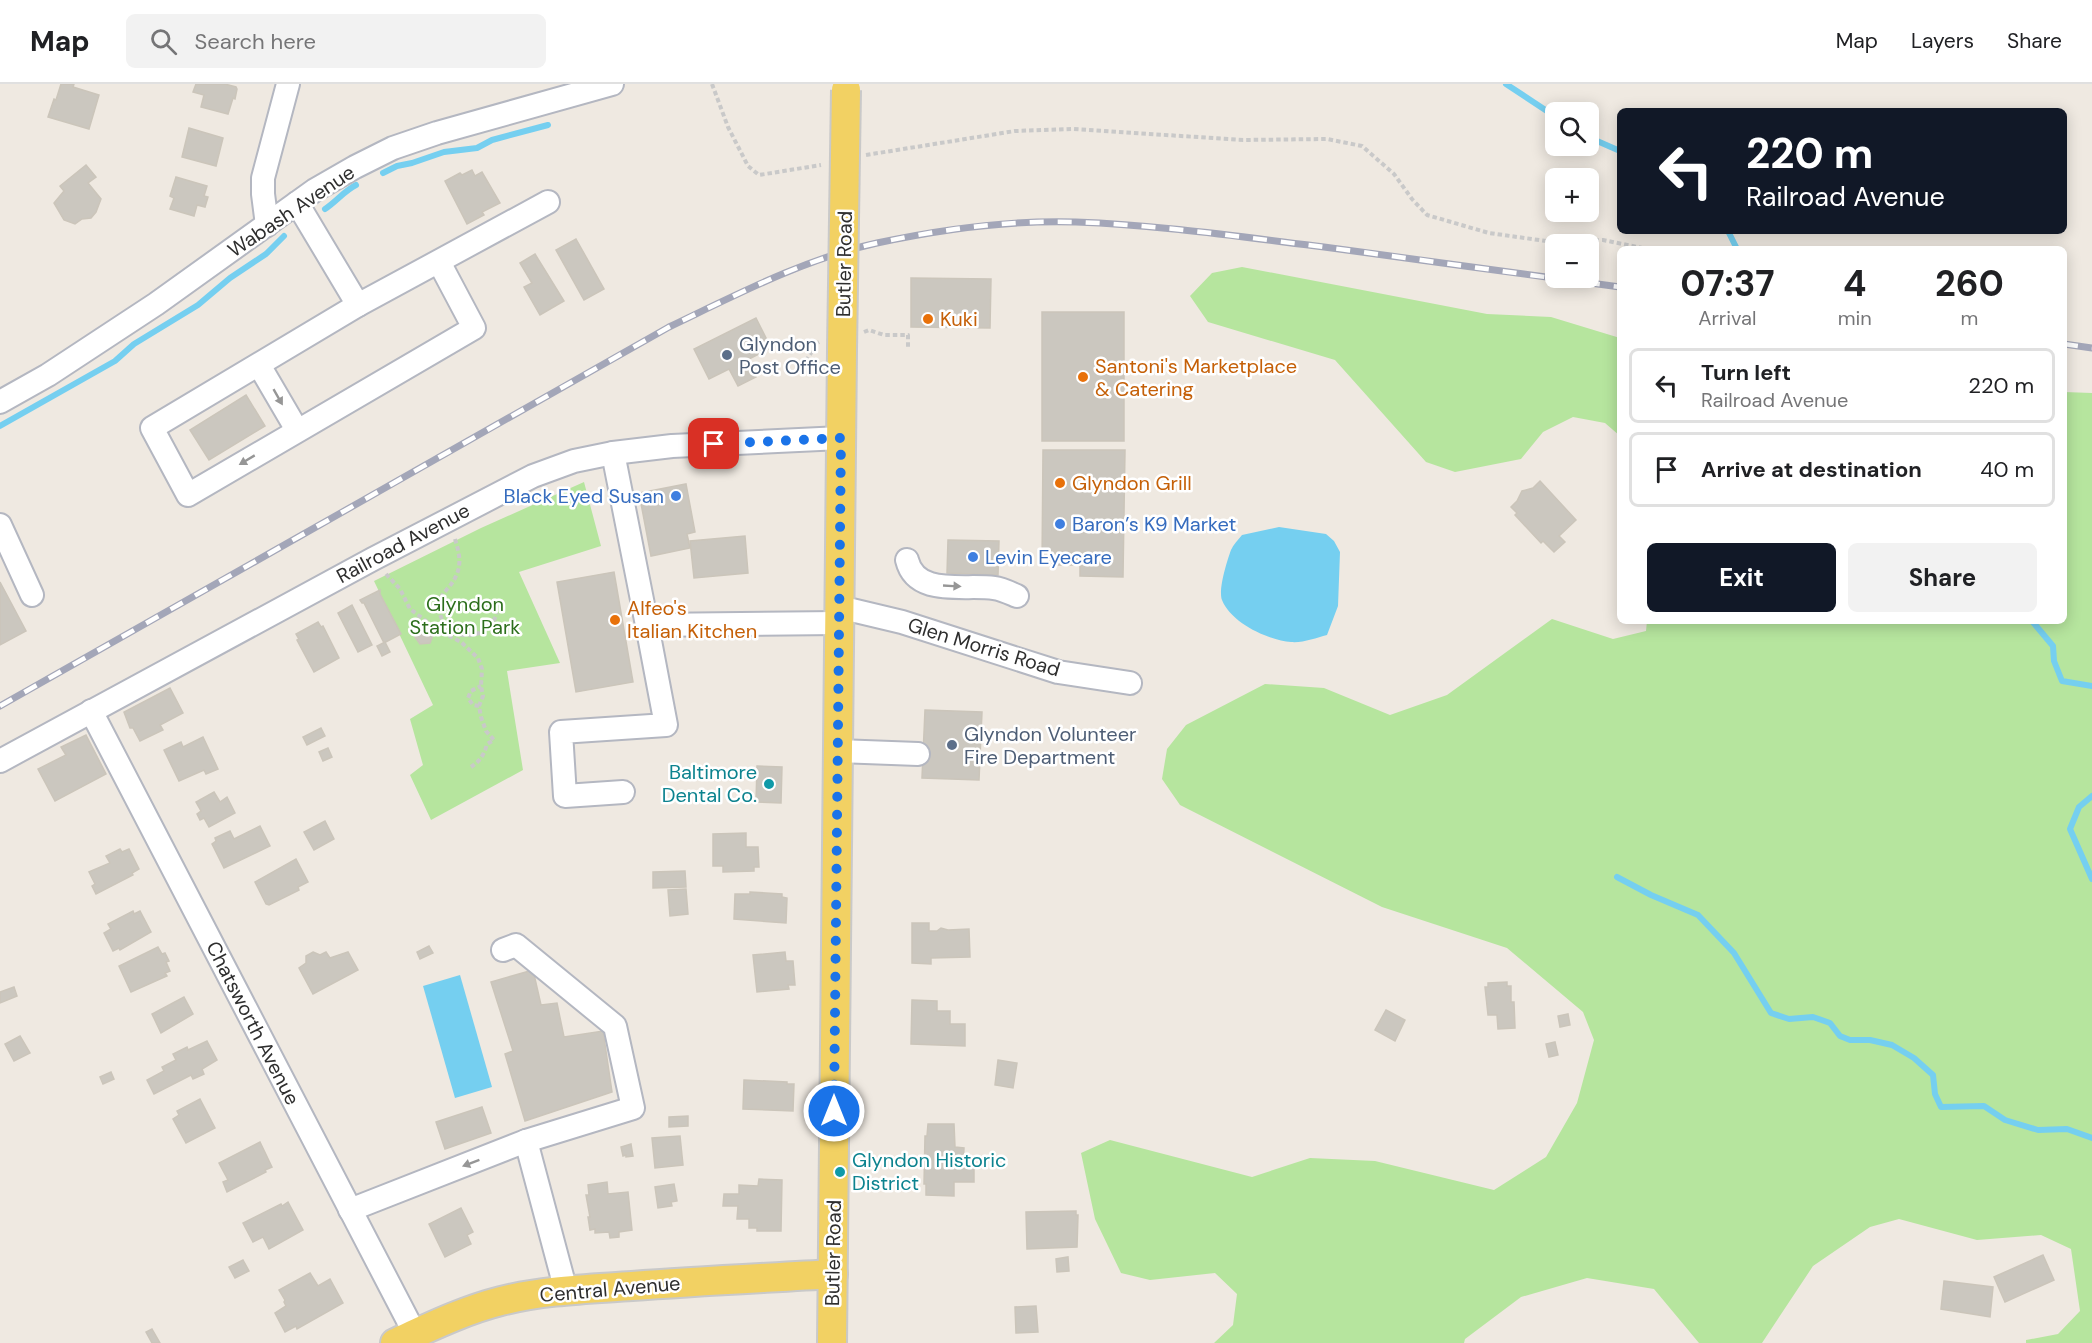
<!DOCTYPE html>
<meta charset="utf-8">
<style>
:root{--surface:#fff;--page:#f2f2f2;--text:#202124;--muted:#757577;--line:#e0e0e0;--accent:#111827}
body{margin:0;font-family:"DM Sans",sans-serif;background:var(--page);color:var(--text);height:100vh;display:flex;flex-direction:column;font-size:22px;white-space:nowrap}
*{box-sizing:border-box;margin:0}
p{font-size:20px;color:var(--muted)}
.icon{flex:none;width:33px;height:33px;fill:none;stroke:currentColor;stroke-width:2;stroke-linecap:round;stroke-linejoin:round}
.map{position:relative;flex:1;overflow:hidden}
.panel{position:absolute;left:1617px;top:162px;width:450px;height:378px;display:flex;flex-direction:column;background:var(--surface);border-radius:9px;box-shadow:0 3px 15px #0003}
.panel>*{flex:none}
.hud{position:absolute;left:1617px;top:24px;width:450px;height:126px;border-radius:9px;box-shadow:0 3px 15px #0003;background:#111827;color:#fff;overflow:hidden}
.controls{position:absolute;left:1545px;top:18px;display:grid;gap:12px}
.controls a{display:grid;place-items:center;width:54px;height:54px;border-radius:9px;background:var(--surface);box-shadow:0 3px 15px #0003;font-size:30px}
.pin{position:absolute;display:grid;place-items:center;width:51px;height:51px;color:#fff;margin:-26px;border-radius:12px;box-shadow:0 3px 9px #0006}
.me{position:absolute;width:66px;margin:-33px;rotate:0deg;stroke-linejoin:round;filter:drop-shadow(0 0 4px #0008)}
.turn{display:flex;align-items:center;gap:21px;height:126px;padding:0 30px;font-size:27px}
.turn .icon{width:78px;height:78px;stroke-width:2.5}
.turn b{display:block;font-size:42px;line-height:51px}
.eta{display:flex;justify-content:space-evenly;align-items:center;height:102px;text-align:center}
.eta b{font-size:36px;font-weight:700;line-height:42px}
.primary-button{display:flex;gap:12px;margin-top:auto;padding:12px 30px}
.primary-button a{flex:1;height:69px;border-radius:9px;background:var(--accent);color:#fff;font-size:24px;font-weight:700;line-height:69px;text-align:center}
.primary-button a+a{background:var(--page);color:var(--text)}
ul{padding:0;list-style:none}
li{display:flex;align-items:center;gap:18px;height:75px;margin:0 12px 9px;padding:0 18px;border:3px solid var(--line);border-radius:9px}
li div{flex:1}
li b{display:block;font-size:22px}
li em{font-style:normal}
header{display:flex;align-items:center;gap:36px;box-sizing:border-box;height:84px;padding:0 30px;background:var(--surface);border-bottom:2px solid var(--line)}
header strong{font-size:28px}
nav{display:flex;gap:33px;margin-inline-start:auto;font-size:21px}
.search{width:420px;height:54px;background:var(--page);display:flex;align-items:center;gap:15px;box-sizing:border-box;padding:0 21px;border-radius:9px;color:var(--muted);font-size:22px}
.map>svg:first-child{display:block}
.green{fill:#b6e59e}
.water{fill:#75cff0}
.lines{fill:none;stroke-linecap:round;stroke-linejoin:round}
.stream{stroke:#75cff0;stroke-width:6}
.building{fill:#cbc7bf;stroke:#cbc5ba;stroke-width:1.5}
.minor-casing{stroke:#b4b7c1;stroke-width:26}
.major-casing{stroke:#c9c9c9;stroke-width:32}
.path{stroke:#c9c9c9;stroke-width:4;stroke-dasharray:4.5 3;stroke-linecap:butt}
.minor{stroke:#fff;stroke-width:22}
.major{stroke:#f2d163;stroke-width:28}
.rail-casing{stroke:#a3a6b8;stroke-width:7}
.rail{stroke:#fff;stroke-width:4.5;stroke-dasharray:14;stroke-linecap:butt}
.major-bridge-casing{stroke:#c9c9c9;stroke-width:32;stroke-linecap:butt}
.major-bridge{stroke:#f2d163;stroke-width:28}
.oneway{fill:#969696}
.route{stroke:#1a73e8;stroke-width:10;stroke-dasharray:0 18}
.food-dot{fill:#e8710a;stroke:#fff;stroke-width:2}
.service-dot{fill:#5c6f8a;stroke:#fff;stroke-width:2}
.shop-dot{fill:#3f7fe0;stroke:#fff;stroke-width:2}
.culture-dot{fill:#0f9aa8;stroke:#fff;stroke-width:2}
.labels{text-anchor:middle;stroke-width:5;stroke-linejoin:round;paint-order:stroke}
.street-label{font-size:20px;fill:#2e2e2e;stroke:#fff}
.food-label{font-size:20px;fill:#c56008;stroke:#fff;text-anchor:start}
.service-label{font-size:20px;fill:#4e5e75;stroke:#fff;text-anchor:start}
.shop-label{font-size:20px;fill:#366cbe;stroke:#fff;text-anchor:start}
.park-label{font-size:20px;fill:#2c6e1b;stroke:#fff}
.culture-label{font-size:20px;fill:#0d838f;stroke:#fff;text-anchor:end}
</style>
<header>
<strong>Map</strong>
<div class="search"><svg class="icon" aria-label="search" viewBox="0 0 24 24"><circle cx="10" cy="10" r="6"/><path d="M15 15l6 6"/></svg>Search here</div>
<nav><a>Map</a><a>Layers</a><a>Share</a></nav>
</header>
<div class="map">
<svg width="2092" height="1259" viewBox="0 0 2092 1259">
<rect width="100%" height="100%" fill="#efe9e1"/>
<g class="green">
<path d="M1242 183 1487 230 1551 233 1620 254V352L1605 339 1573 333 1543 348 1521 375 1455 388 1426 378 1335 276 1208 238 1190 212 1212 189Z"/>
<path d="M2064 308 2092 309V1259H2026V1256L2058 1250 2080 1227 2071 1165 2041 1151 1977 1156 1899 1135 1870 1143 1813 1182 1762 1259H1699L1654 1205 1587 1194 1521 1213 1465 1255 1464 1259H1214L1233 1241 1237 1210 1215 1189 1150 1196 1121 1189 1095 1135 1081 1069 1110 1056 1252 1093 1310 1074 1375 1077 1494 1106 1546 1073 1577 1019 1594 956 1583 928 1507 864 1382 823 1180 721 1162 695 1167 665 1186 641 1265 600 1324 604 1390 631 1447 611 1552 535 1613 555 1646 547 1647 537H2064Z"/>
<path d="M584 398 601 462 519 488 560 579 507 587 523 686 431 736 410 691 423 681 410 635 433 621 374 497 481 444Z"/>
</g>
<g class="water">
<path d="M1279 443 1326 450 1334 457 1340 468 1338 522 1327 551C1316 554 1303 559 1291 558 1268 556 1231 539 1222 516 1218 506 1227 477 1231 466 1233 461 1238 456 1242 451Z"/>
<path d="M460 891 492 1003 455 1014 423 902Z"/>
</g>
<g class="lines">
<g class="stream">
<path d="M1506 0 1556 33"/>
<path d="M1588 53 1620 67"/>
<path d="M383 89 397 82 412 79 444 68 477 64 492 56 548 41"/>
<path d="M325 125C337 117 344 107 356 101"/>
<path d="M1728 147 1737 165"/>
<path d="M0 342 115 277 134 260 198 221 230 194 266 170 284 152"/>
<path d="M2032 537 2053 562 2054 577 2062 597 2092 602"/>
<path d="M2092 712 2079 723 2070 745 2092 795"/>
<path d="M1617 793 1651 811 1698 831 1734 869 1771 929 1789 935 1813 933 1830 939 1840 952 1850 956H1870L1892 961 1914 974 1933 991 1935 1010 1941 1023 1984 1022 2005 1036 2038 1046 2067 1045 2092 1054"/>
</g>
</g>
<g class="building">
<path d="M61 0H74L73 3 99 11 89 45 48 33 54 15 56 16Z"/>
<path d="M196 0H225L236 3 237 5 235 15 233 14 228 30 201 23 204 11 193 8Z"/>
<path d="M189 44 223 54 216 82 182 73Z"/>
<path d="M86 81 96 93 88 99 101 115 96 128 91 134 82 135 75 140 64 136 54 119 64 107 60 102Z"/>
<path d="M472 86 475 92 482 88 500 119 482 128 484 131 467 140 445 97 460 89 462 91Z"/>
<path d="M176 93 207 102 204 112 208 113 205 123 197 121 194 132 170 125 174 114 170 112Z"/>
<path d="M576 155 604 205 584 216 556 166Z"/>
<path d="M535 170 564 217 540 231 524 203 532 199 520 179Z"/>
<path d="M911 194 991 195 990 244 911 243Z"/>
<rect x="1042" y="228" width="82" height="129"/>
<path d="M756 234 771 264 747 276 756 293 738 302 729 285 709 295 694 265Z"/>
<path d="M246 311 265 342 209 376 190 346Z"/>
<path d="M1043 366H1125L1123 493 1080 492V481H1042Z"/>
<path d="M1540 397 1576 436 1559 452 1565 458 1554 468 1543 457 1541 459 1515 431 1517 429 1511 423 1517 417 1522 407 1533 404Z"/>
<path d="M686 400 695 448 687 450 690 464 651 472 639 409Z"/>
<path d="M745 452 748 489 694 494 690 457Z"/>
<path d="M948 456 999 457 998 491 947 489Z"/>
<path d="M614 488 633 598 576 608 557 498Z"/>
<path d="M0 498 26 547 0 561Z"/>
<path d="M380 506V510L401 550 384 559 364 519H362L360 516Z"/>
<path d="M352 521 372 561 358 568 338 529Z"/>
<path d="M318 538 321 543 323 542 339 574 314 588 297 556 299 555 296 550Z"/>
<path d="M426 543 433 551 430 559 420 560 415 553 418 544Z"/>
<path d="M385 558 390 568 382 572 377 562Z"/>
<path d="M170 604 183 629 160 641 163 646 140 657 133 644H130L124 628Z"/>
<path d="M925 626 982 628 979 696 922 694Z"/>
<path d="M321 644 325 652 307 661 303 653Z"/>
<path d="M86 651 106 690 55 717 38 685 66 671 61 663Z"/>
<path d="M203 653 218 685 206 690 204 686 179 697 164 666 181 658 183 663Z"/>
<path d="M328 664 332 673 323 677 319 668Z"/>
<path d="M757 682 782 683 781 719 756 718Z"/>
<path d="M214 708 220 718 227 713 235 729 209 743 204 734 200 736 197 730 201 727 196 718Z"/>
<path d="M325 737 334 755 314 766 304 748Z"/>
<path d="M260 742 270 762 224 784 212 760 216 757 215 754 230 747 234 755Z"/>
<path d="M746 749V763H758L759 783H754V787L723 788V782H713V750Z"/>
<path d="M120 765 122 768 129 765 139 785 132 789 133 791 96 810 92 802 95 800 89 788 110 779 106 772Z"/>
<path d="M296 775 308 798 298 803 299 806 269 821 266 820 255 798Z"/>
<path d="M685 787 686 803 653 804V788Z"/>
<path d="M686 805 688 830 670 832 668 806Z"/>
<path d="M750 808 782 810V813L787 814 786 839 734 835 735 810H750Z"/>
<path d="M133 827 134 830 140 827 151 848 120 866 119 864 113 867 104 849 111 845 108 840Z"/>
<path d="M912 839H929V847H937L941 844 948 846 969 845 970 873 931 874V880L912 879Z"/>
<path d="M429 862 433 869 420 875 417 868Z"/>
<path d="M158 863 162 870 165 869 169 877 166 878 170 887 165 889 167 892 131 908 119 882Z"/>
<path d="M313 868 320 871 326 868 330 874 348 868 358 886 313 910 299 884 306 879V872Z"/>
<path d="M785 868 786 877H793L795 901H788L789 905 757 908 753 871Z"/>
<path d="M533 886 541 921 557 919 564 953 603 947 612 1008 525 1037 505 970 513 967 491 898Z"/>
<path d="M1507 898V902H1511V918H1514L1515 944 1498 945 1497 931H1488L1485 903H1488V899Z"/>
<path d="M14 903 17 912 0 919V908Z"/>
<path d="M184 913 193 930 161 949 152 930Z"/>
<path d="M912 916 937 917V927H950V940H965V962L911 960Z"/>
<path d="M1386 926 1405 936 1395 957 1375 946Z"/>
<path d="M1568 930 1570 941 1560 943 1558 932Z"/>
<path d="M20 952 30 969 14 977 5 960Z"/>
<path d="M207 957 217 976 202 985 204 990 193 995 191 991 154 1010 147 996 164 987 162 983 176 976 173 970 187 963 188 966Z"/>
<path d="M1555 958 1558 971 1549 973 1546 960Z"/>
<path d="M998 976 1017 979 1013 1004 995 1001Z"/>
<path d="M111 988 114 995 103 1000 100 993Z"/>
<path d="M744 996 787 998V1000H794L793 1027 743 1025Z"/>
<path d="M200 1015 215 1044 186 1059 173 1035 179 1031 177 1027Z"/>
<path d="M482 1023 491 1049 445 1065 436 1038Z"/>
<path d="M688 1032V1042L669 1043V1033Z"/>
<path d="M928 1040H954L955 1063 964 1064 963 1083 974 1084V1098H954V1112L926 1111V1100H924L925 1052H927Z"/>
<path d="M680 1052 683 1081 655 1084 652 1054Z"/>
<path d="M260 1058 272 1083 265 1086 266 1088 227 1108 223 1098 228 1096 219 1079Z"/>
<path d="M631 1060 633 1072 626 1073V1071L623 1072 621 1063Z"/>
<path d="M759 1095 782 1096 781 1147H757V1144H749V1135H737L738 1122H723L724 1110H739V1101L758 1102Z"/>
<path d="M607 1098 608 1110 628 1108 632 1146 619 1148V1153L610 1154 609 1148 595 1149V1145L590 1146 588 1133H590L586 1111H589L588 1101Z"/>
<path d="M674 1100 677 1117 671 1118 672 1122 658 1124 655 1103Z"/>
<path d="M288 1118 303 1146 269 1165 263 1153 253 1158 243 1139 281 1120 282 1122Z"/>
<path d="M461 1124 473 1148 467 1151 471 1160 445 1173 429 1140Z"/>
<path d="M1076 1127V1131H1078L1077 1163 1027 1165 1026 1128Z"/>
<path d="M2043 1171 2054 1196 2005 1218 1994 1193Z"/>
<path d="M1068 1173 1069 1187 1057 1188 1056 1175Z"/>
<path d="M243 1176 249 1187 235 1194 229 1183Z"/>
<path d="M310 1189 318 1202 330 1195 343 1219 297 1245 296 1242 285 1248 275 1229 286 1222 284 1218 285 1216 279 1206Z"/>
<path d="M1944 1197 1993 1203 1990 1233 1941 1225Z"/>
<path d="M1036 1222 1038 1248 1016 1249 1015 1223Z"/>
<path d="M152 1245 160 1259H152L146 1248Z"/>
</g>
<g class="lines">
<g class="minor-casing">
<g id="minor">
<path d="M297 119 358 221 548 118"/>
<path d="M267 141 263 110V94L288 0"/>
<path d="M358 221 152 344 188 411 474 244 439 178"/>
<path d="M259 281 297 346"/>
<path d="M0 318 48 291 156 220 315 106 355 83 393 64 437 49 612 0"/>
<path d="M613 369 647 541"/>
<path d="M0 441 32 511"/>
<path d="M907 476C916 513 964 500 994 504 1002 505 1010 509 1017 512"/>
<path d="M839 523 902 538 1058 588 1130 599"/>
<path d="M91 627 415 1250"/>
<path d="M838 667 918 670"/>
<path d="M0 677 373 475 533 392 574 377 613 369 672 362 841 354"/>
<path d="M623 708 565 712 561 648 666 641 647 541 839 539"/>
<path d="M526 1057 566 1207"/>
<path d="M350 1126 526 1057 633 1024 615 942 516 861 503 866"/>
</g>
</g>
<g class="major-casing">
<g id="major">
<path d="M395 1259C430 1243 465 1226 501 1217 544 1206 589 1205 632 1202 699 1197 766 1194 833 1190"/>
<path d="M832 1259 842 266"/>
</g>
</g>
<g class="path">
<path d="M712 0 728 43 748 82 759 91 821 81"/>
<path d="M866 71 1015 47 1073 45 1243 56 1327 55 1362 62 1394 90 1412 115 1427 131 1489 149 1553 158 1603 156 1647 165"/>
<path d="M864 248 869 246 884 251H908V264"/>
<path d="M806 277 817 259 819 258"/>
<path d="M455 455C459 468 462 480 456 492 448 510 431 511 443 538 450 554 475 555 487 544 492 540 495 535 497 529"/>
<path d="M386 490 400 505 410 525 438 546 461 558 478 574 482 585 481 602 483 612 479 622 481 633 486 647 494 656 487 660C484 671 480 677 471 683"/>
<path d="M479 622 473 621 468 614 471 607 481 602"/>
</g>
<use href="#minor" class="minor"/>
<use href="#major" class="major"/>
<g class="rail-casing">
<g id="rail">
<path d="M2064 260 2092 264"/>
<path d="M0 622 669 243C736 211 804 175 877 159 942 145 1010 136 1076 138 1159 141 1242 153 1324 163 1423 176 1521 190 1620 203"/>
</g>
</g>
<use href="#rail" class="rail"/>
<g class="major-bridge-casing">
<path id="major-bridge" d="M842 266 846 6"/>
</g>
<use href="#major-bridge" class="major-bridge"/>
</g>
<defs><path id="oneway-solid" d="M-6-.8H1V-3.2L6.5 0L1 3.2V.8H-6Z" transform="scale(1.5)"/></defs>
<g class="oneway">
<use href="#oneway-solid" transform="translate(278 313) rotate(60)"/>
<use href="#oneway-solid" transform="translate(247 376) rotate(149)"/>
<use href="#oneway-solid" transform="translate(952 502) rotate(3)"/>
<use href="#oneway-solid" transform="translate(471 1079) rotate(159)"/>
</g>
<g class="lines">
<path class="route" d="M714 360 841 354 834 1027"/>
</g>
<g class="food-dot">
<circle cx="928" cy="235" r="6"/>
<circle cx="1083" cy="293" r="6"/>
<circle cx="1060" cy="399" r="6"/>
<circle cx="615" cy="536" r="6"/>
</g>
<g class="service-dot">
<circle cx="727" cy="271" r="6"/>
<circle cx="952" cy="661" r="6"/>
</g>
<g class="shop-dot">
<circle cx="676" cy="412" r="6"/>
<circle cx="1060" cy="440" r="6"/>
<circle cx="973" cy="473" r="6"/>
</g>
<g class="culture-dot">
<circle cx="769" cy="700" r="6"/>
<circle cx="840" cy="1088" r="6"/>
</g>
<g class="labels">
<g class="street-label">
<text transform="translate(291 127) rotate(-34)" y="7">Wabash Avenue</text>
<text transform="translate(844 180) rotate(-89)" y="7">Butler Road</text>
<text transform="translate(403 459) rotate(-28)" y="7">Railroad Avenue</text>
<text transform="translate(984 563) rotate(17)" y="7">Glen Morris Road</text>
<text transform="translate(253 939) rotate(63)" y="7">Chatsworth Avenue</text>
<text transform="translate(833 1169) rotate(-89)" y="7">Butler Road</text>
<text transform="translate(610 1205) rotate(-5)" y="7">Central Avenue</text>
</g>
<g class="food-label">
<text x="940" y="242">Kuki</text>
<text x="1095" y="289">Santoni's Marketplace<tspan x="1095" dy="23">&amp; Catering</tspan></text>
<text x="1072" y="406">Glyndon Grill</text>
<text x="627" y="531">Alfeo's<tspan x="627" dy="23">Italian Kitchen</tspan></text>
</g>
<g class="service-label">
<text x="739" y="267">Glyndon<tspan x="739" dy="23">Post Office</tspan></text>
<text x="964" y="657">Glyndon Volunteer<tspan x="964" dy="23">Fire Department</tspan></text>
</g>
<g class="shop-label">
<text x="664" y="419" text-anchor="end">Black Eyed Susan</text>
<text x="1072" y="447">Baron’s K9 Market</text>
<text x="985" y="480">Levin Eyecare</text>
</g>
<g class="park-label">
<text x="465" y="527">Glyndon<tspan x="465" dy="23">Station Park</tspan></text>
</g>
<g class="culture-label">
<text x="757" y="695">Baltimore<tspan x="757" dy="23">Dental Co.</tspan></text>
<text x="852" y="1083" text-anchor="start">Glyndon Historic<tspan x="852" dy="23">District</tspan></text>
</g>
</g>
</svg>
<div class="controls">
<a><svg class="icon" aria-label="search" viewBox="0 0 24 24"><circle cx="10" cy="10" r="6"/><path d="M15 15l6 6"/></svg></a>
<a>+</a>
<a>−</a>
</div>
<div class="pin" style="left:714px;top:360px;background:#d93025"><svg class="icon" aria-label="arrive" viewBox="0 0 24 24"><path d="M6 21V4h12l-3 4 3 4H6"/></svg></div>
<svg class="me" style="left:834px;top:1027px" viewBox="-20 -20 40 40"><circle r="17" fill="#1a73e8" stroke="#fff" stroke-width="3"/><path d="M0-11L8 9 0 5-8 9z" fill="#fff"/></svg>
<div class="hud">
<div class="turn"><svg class="icon" aria-label="left" viewBox="0 0 24 24"><path d="M17 20v-9H6M10 6l-5 5 5 5"/></svg><div><b>220 m</b>Railroad Avenue</div></div>
</div>
<section class="panel">
<div class="eta">
<div><b>07:37</b><p>Arrival</p></div>
<div><b>4</b><p>min</p></div>
<div><b>260</b><p>m</p></div>
</div>
<ul>
<li><svg class="icon" aria-label="left" viewBox="0 0 24 24"><path d="M17 20v-9H6M10 6l-5 5 5 5"/></svg><div><b>Turn left</b><p>Railroad Avenue</p></div><em>220 m</em></li>
<li><svg class="icon" aria-label="arrive" viewBox="0 0 24 24"><path d="M6 21V4h12l-3 4 3 4H6"/></svg><div><b>Arrive at destination</b></div><em>40 m</em></li>
</ul>
<div class="primary-button"><a>Exit</a><a>Share</a></div>
</section>
</div>
